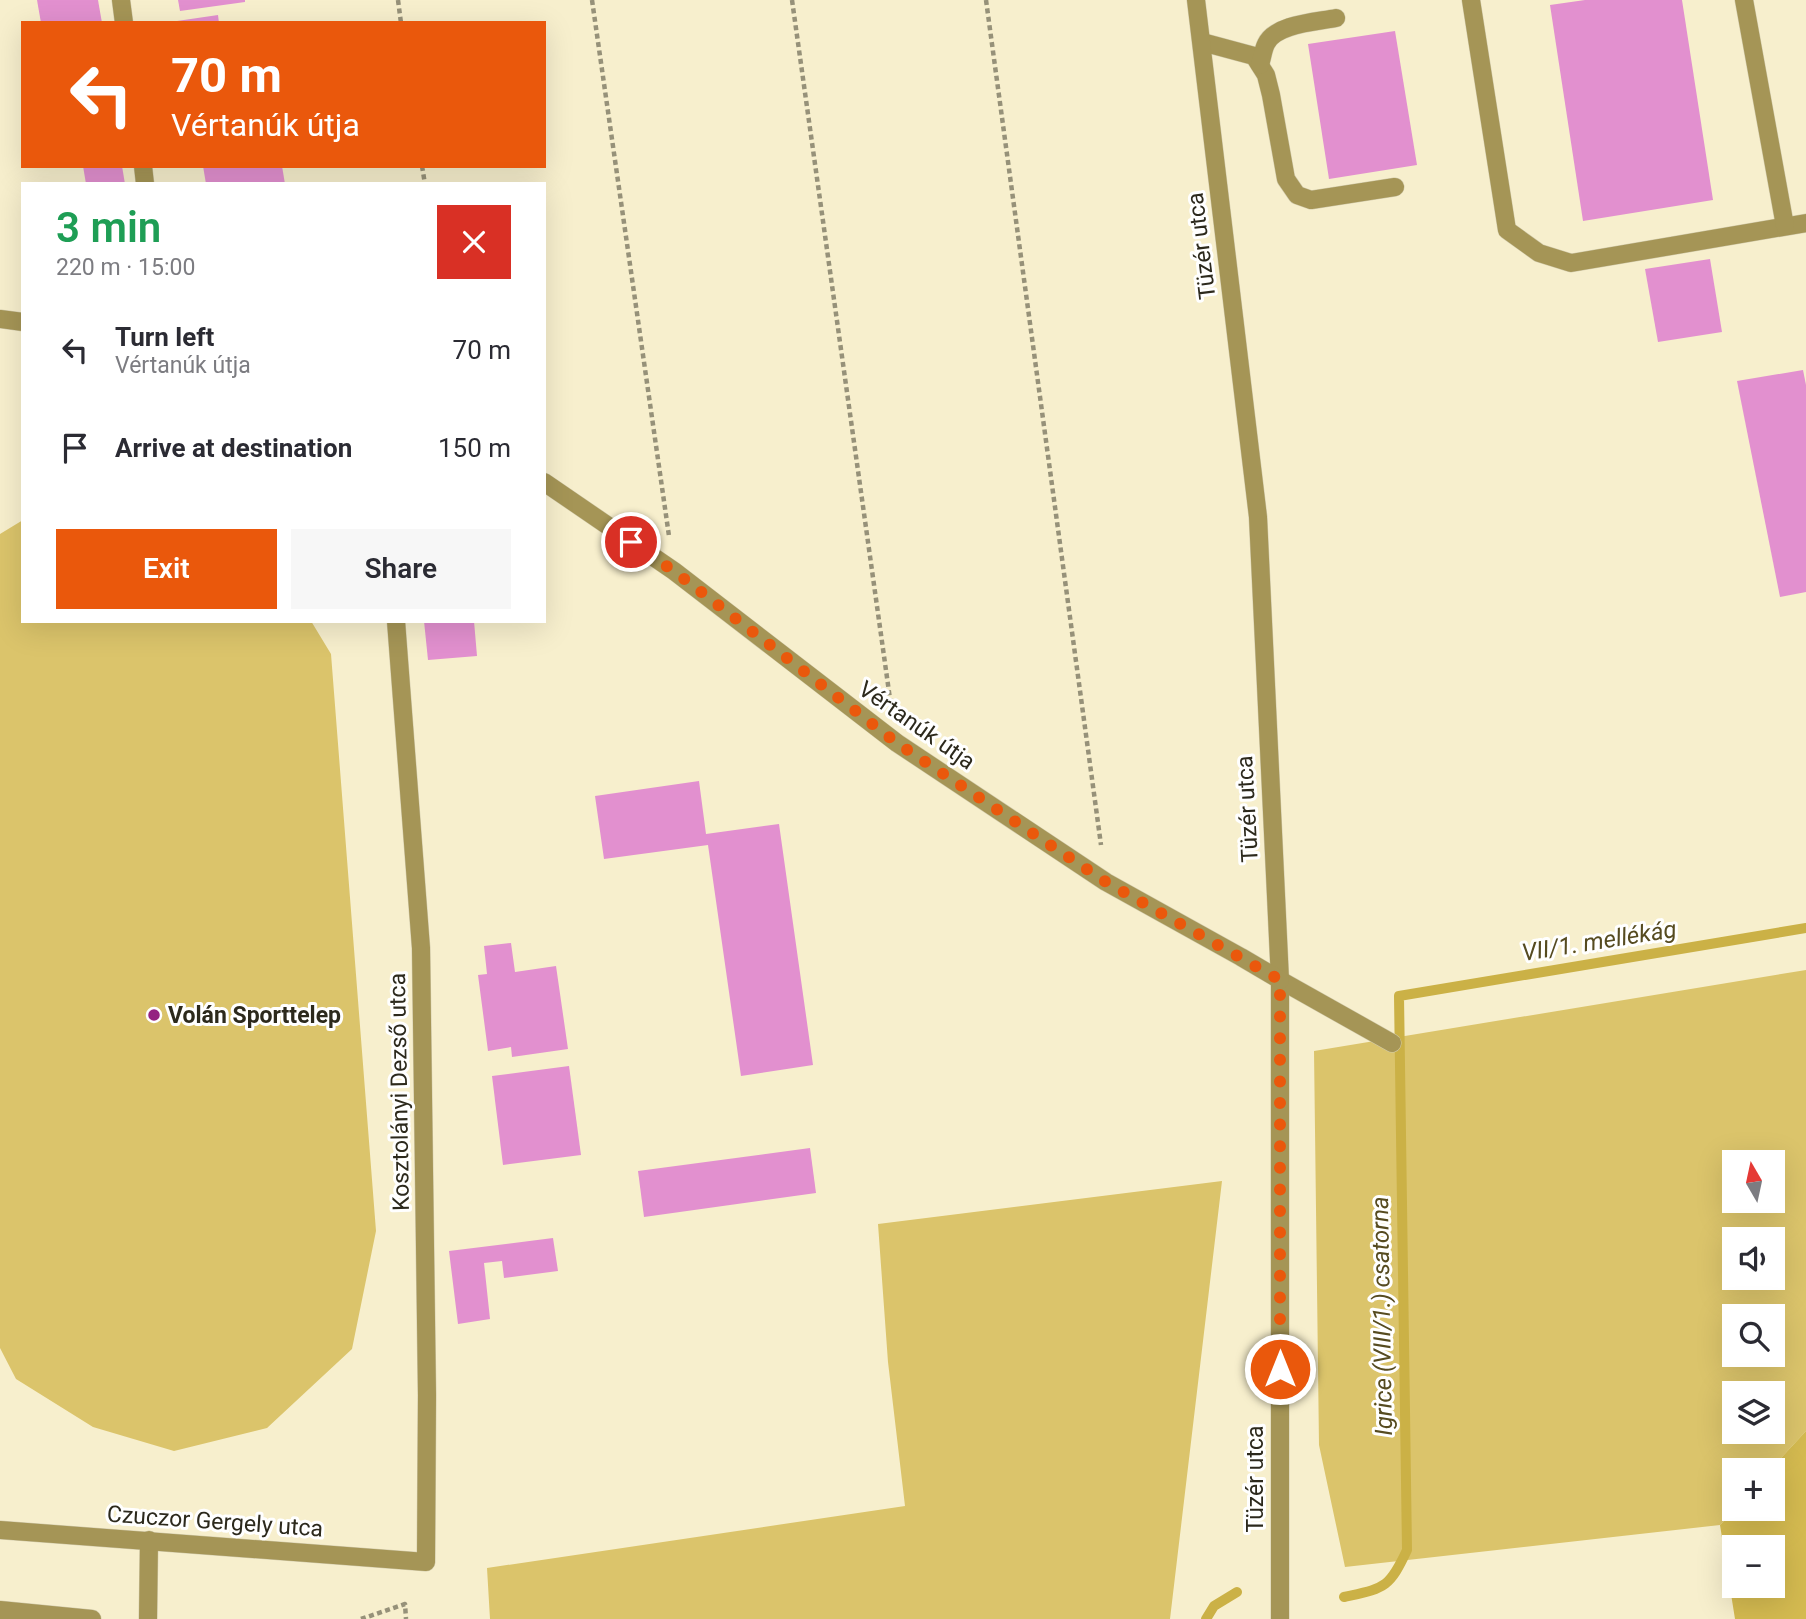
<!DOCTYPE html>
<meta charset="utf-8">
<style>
:root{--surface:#fff;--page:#f7f7f7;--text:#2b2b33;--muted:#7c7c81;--accent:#ea580c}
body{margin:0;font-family:Roboto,sans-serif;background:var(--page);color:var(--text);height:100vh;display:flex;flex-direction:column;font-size:26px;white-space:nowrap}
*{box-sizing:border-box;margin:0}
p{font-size:23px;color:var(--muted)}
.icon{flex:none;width:38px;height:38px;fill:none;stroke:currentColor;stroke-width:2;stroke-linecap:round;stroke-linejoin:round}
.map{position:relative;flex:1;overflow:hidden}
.details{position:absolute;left:21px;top:182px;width:525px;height:441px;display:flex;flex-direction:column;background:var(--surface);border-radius:0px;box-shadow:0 7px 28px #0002}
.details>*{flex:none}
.hud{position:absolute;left:21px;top:21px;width:525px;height:147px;border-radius:0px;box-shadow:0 7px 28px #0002;background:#ea580c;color:#fff;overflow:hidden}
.needle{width:46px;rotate:351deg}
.controls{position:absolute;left:1722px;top:1150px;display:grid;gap:14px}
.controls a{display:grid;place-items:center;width:63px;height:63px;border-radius:0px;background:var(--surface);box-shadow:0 7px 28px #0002;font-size:35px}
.pin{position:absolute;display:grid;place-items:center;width:60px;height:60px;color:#fff;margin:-30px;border:4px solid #fff;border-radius:50%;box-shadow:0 2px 7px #0007}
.me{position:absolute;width:77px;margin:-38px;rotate:0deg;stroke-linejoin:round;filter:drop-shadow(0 0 5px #0008)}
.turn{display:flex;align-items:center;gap:24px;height:147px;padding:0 35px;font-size:32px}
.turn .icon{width:91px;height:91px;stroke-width:2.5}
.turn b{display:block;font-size:49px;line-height:60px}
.round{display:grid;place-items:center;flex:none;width:74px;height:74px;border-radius:0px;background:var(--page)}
.summary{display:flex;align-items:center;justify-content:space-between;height:119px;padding:0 35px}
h1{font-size:42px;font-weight:600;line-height:52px;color:#1e9e55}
.primary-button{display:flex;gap:14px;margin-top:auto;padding:14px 35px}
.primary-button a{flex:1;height:80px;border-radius:0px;background:var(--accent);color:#fff;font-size:28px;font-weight:600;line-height:80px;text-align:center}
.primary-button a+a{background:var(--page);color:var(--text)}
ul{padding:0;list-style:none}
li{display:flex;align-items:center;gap:21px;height:98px;padding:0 35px}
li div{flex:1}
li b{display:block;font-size:26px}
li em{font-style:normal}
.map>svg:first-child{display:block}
.green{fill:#dbc46b;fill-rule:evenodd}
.forest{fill:#d4ba50;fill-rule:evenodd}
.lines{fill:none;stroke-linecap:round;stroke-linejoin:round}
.stream{stroke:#cbb146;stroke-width:10}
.building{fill:#e290cf}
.service-casing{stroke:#d2cbad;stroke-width:19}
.minor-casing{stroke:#d2cbad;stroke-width:19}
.path{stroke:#969179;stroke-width:4.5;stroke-dasharray:5 3.5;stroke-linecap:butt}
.service{stroke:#a59556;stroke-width:18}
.minor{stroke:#a59556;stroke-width:18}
.route{stroke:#ea580c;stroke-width:12;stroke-dasharray:0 21.6}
.poi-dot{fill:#942281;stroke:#fff;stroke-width:2.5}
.labels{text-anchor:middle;stroke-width:6;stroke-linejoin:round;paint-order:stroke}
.street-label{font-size:23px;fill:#2c291c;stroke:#fff}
.poi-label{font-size:23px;font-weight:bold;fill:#2c291c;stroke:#fff;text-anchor:start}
.water-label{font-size:24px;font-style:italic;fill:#564b20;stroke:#fff}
</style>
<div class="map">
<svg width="1806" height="1619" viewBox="0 0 1806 1619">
<rect width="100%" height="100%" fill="#f7efcd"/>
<g class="green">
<path d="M23 520V621H311L331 654 376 1231 352 1349 267 1428 174 1451 93 1427 16 1379 0 1348V534Z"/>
<path d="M1806 970V1431L1770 1470H1734V1508L1736 1509 1720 1525 1345 1567 1319 1445 1314 1051ZM1734 1162H1773V1200H1734ZM1734 1239H1773V1278H1734ZM1734 1316H1773V1354H1734ZM1734 1393H1773V1432H1734Z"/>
<path d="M1222 1181 1170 1619H490L487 1568 905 1506 888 1362 878 1224Z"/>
</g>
<path class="forest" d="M1806 1431V1619H1735L1720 1525 1736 1509 1773 1508V1470H1770ZM1773 1547V1586H1734V1547Z"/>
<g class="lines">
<g class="stream">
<path d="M1344 1597C1384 1588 1389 1589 1407 1550L1399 996 1806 928"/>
<path d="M1206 1619 1214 1606 1237 1592"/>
</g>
</g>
<g class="building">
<path d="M37 0H98L102 23H41Z"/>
<path d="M178 0H245V2L180 11Z"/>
<path d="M1585 0H1682L1713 200 1583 221 1550 5Z"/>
<path d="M218 15 219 23H177V21Z"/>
<path d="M1395 31 1417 165 1329 179 1308 44Z"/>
<path d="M83 166H122L125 184H86Z"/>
<path d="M203 166H282L285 184H206Z"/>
<path d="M1710 259 1722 332 1658 342 1645 269Z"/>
<path d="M1803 370 1806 385V592L1780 597 1737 381Z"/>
<path d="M424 621H474L477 656 428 660Z"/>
<path d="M699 781 706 834 779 824 813 1065 741 1076 708 845 604 859 595 796Z"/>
<path d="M511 943 515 972 556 966 568 1049 512 1057 511 1047 488 1051 478 975 487 974 484 946Z"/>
<path d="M569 1066 581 1155 503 1165 492 1076Z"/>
<path d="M810 1148 816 1193 644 1217 638 1171Z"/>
<path d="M553 1238 558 1271 504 1278 502 1261 484 1263 490 1319 458 1324 449 1251Z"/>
</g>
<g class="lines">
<g class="service-casing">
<g id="service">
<path d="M1471 0 1507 230 1539 253 1571 263 1806 223"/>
<path d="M1744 0 1785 226"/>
<path d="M1202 42 1254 56 1266 75 1271 95 1286 179 1297 195 1311 200 1395 187"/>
<path d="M1260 65C1262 59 1263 50 1266 44 1275 24 1316 22 1336 18"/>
<path d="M1280 980 1392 1043"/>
<path d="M0 1610 92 1619"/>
<path d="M148 1619 149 1540"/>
</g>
</g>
<g class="minor-casing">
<g id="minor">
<path d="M121 0 124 23"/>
<path d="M1196 0 1258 517 1280 980V1619"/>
<path d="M143 166 145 184"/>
<path d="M0 319 23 322"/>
<path d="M544 482 674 571 897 743 1106 882 1241 957 1280 980"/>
<path d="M0 1530 426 1562 427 1395 421 948 396 621"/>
</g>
</g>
<g class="path">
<path d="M398 0 401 23"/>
<path d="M592 0 669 536"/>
<path d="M792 0 891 706"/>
<path d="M986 0 1101 845"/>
<path d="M422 166 425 184"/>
<path d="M361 1619 405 1604 406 1619"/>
</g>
<use href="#service" class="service"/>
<use href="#minor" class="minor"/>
</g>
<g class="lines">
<path class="route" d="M631 542 674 571 897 743 1106 882 1280 980V1369"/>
</g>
<circle class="poi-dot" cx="154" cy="1015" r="7"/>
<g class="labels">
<g class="street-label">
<text transform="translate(1201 246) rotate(-97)" y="8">Tüzér utca</text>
<text transform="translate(917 725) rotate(35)" y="8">Vértanúk útja</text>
<text transform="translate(1247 809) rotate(-93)" y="8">Tüzér utca</text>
<text transform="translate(399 1092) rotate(-91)" y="8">Kosztolányi Dezső utca</text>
<text transform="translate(1255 1479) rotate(-90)" y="8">Tüzér utca</text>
<text transform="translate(215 1521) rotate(4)" y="8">Czuczor Gergely utca</text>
</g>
<g class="poi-label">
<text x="168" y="1023">Volán Sporttelep</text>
</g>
<g class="water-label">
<text transform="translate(1599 941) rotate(-9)" y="8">VII/1. mellékág</text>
<text transform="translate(1382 1316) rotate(-91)" y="8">Igrice (VIII/1.) csatorna</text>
</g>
</g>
</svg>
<div class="controls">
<a><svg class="needle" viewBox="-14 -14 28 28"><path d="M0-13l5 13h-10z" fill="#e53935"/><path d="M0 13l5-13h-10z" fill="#7c7c81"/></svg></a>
<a><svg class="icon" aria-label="sound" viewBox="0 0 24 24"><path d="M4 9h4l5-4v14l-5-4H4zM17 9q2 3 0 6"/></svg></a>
<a><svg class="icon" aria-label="search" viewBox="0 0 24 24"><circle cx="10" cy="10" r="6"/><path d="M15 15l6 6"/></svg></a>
<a><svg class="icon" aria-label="layers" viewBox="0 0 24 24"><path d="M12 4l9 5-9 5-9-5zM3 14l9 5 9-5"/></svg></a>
<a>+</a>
<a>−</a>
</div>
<div class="pin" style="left:631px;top:542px;background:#d93025"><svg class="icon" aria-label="arrive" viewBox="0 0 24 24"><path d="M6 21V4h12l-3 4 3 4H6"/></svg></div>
<svg class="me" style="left:1280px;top:1369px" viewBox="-20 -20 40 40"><circle r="17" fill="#ea580c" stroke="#fff" stroke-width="3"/><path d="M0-11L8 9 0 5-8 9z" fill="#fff"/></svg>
<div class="hud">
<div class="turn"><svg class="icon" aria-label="left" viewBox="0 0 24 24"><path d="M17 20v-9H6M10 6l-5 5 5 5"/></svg><div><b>70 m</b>Vértanúk útja</div></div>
</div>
<section class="details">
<div class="summary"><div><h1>3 min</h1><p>220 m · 15:00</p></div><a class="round" style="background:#d93025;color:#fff"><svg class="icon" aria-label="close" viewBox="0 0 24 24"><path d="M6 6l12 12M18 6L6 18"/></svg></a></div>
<ul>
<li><svg class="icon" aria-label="left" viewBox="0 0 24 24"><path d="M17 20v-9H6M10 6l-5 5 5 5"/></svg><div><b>Turn left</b><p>Vértanúk útja</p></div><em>70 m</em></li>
<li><svg class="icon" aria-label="arrive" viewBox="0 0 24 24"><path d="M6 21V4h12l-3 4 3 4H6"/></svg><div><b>Arrive at destination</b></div><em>150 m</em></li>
</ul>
<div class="primary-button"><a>Exit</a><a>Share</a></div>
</section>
</div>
